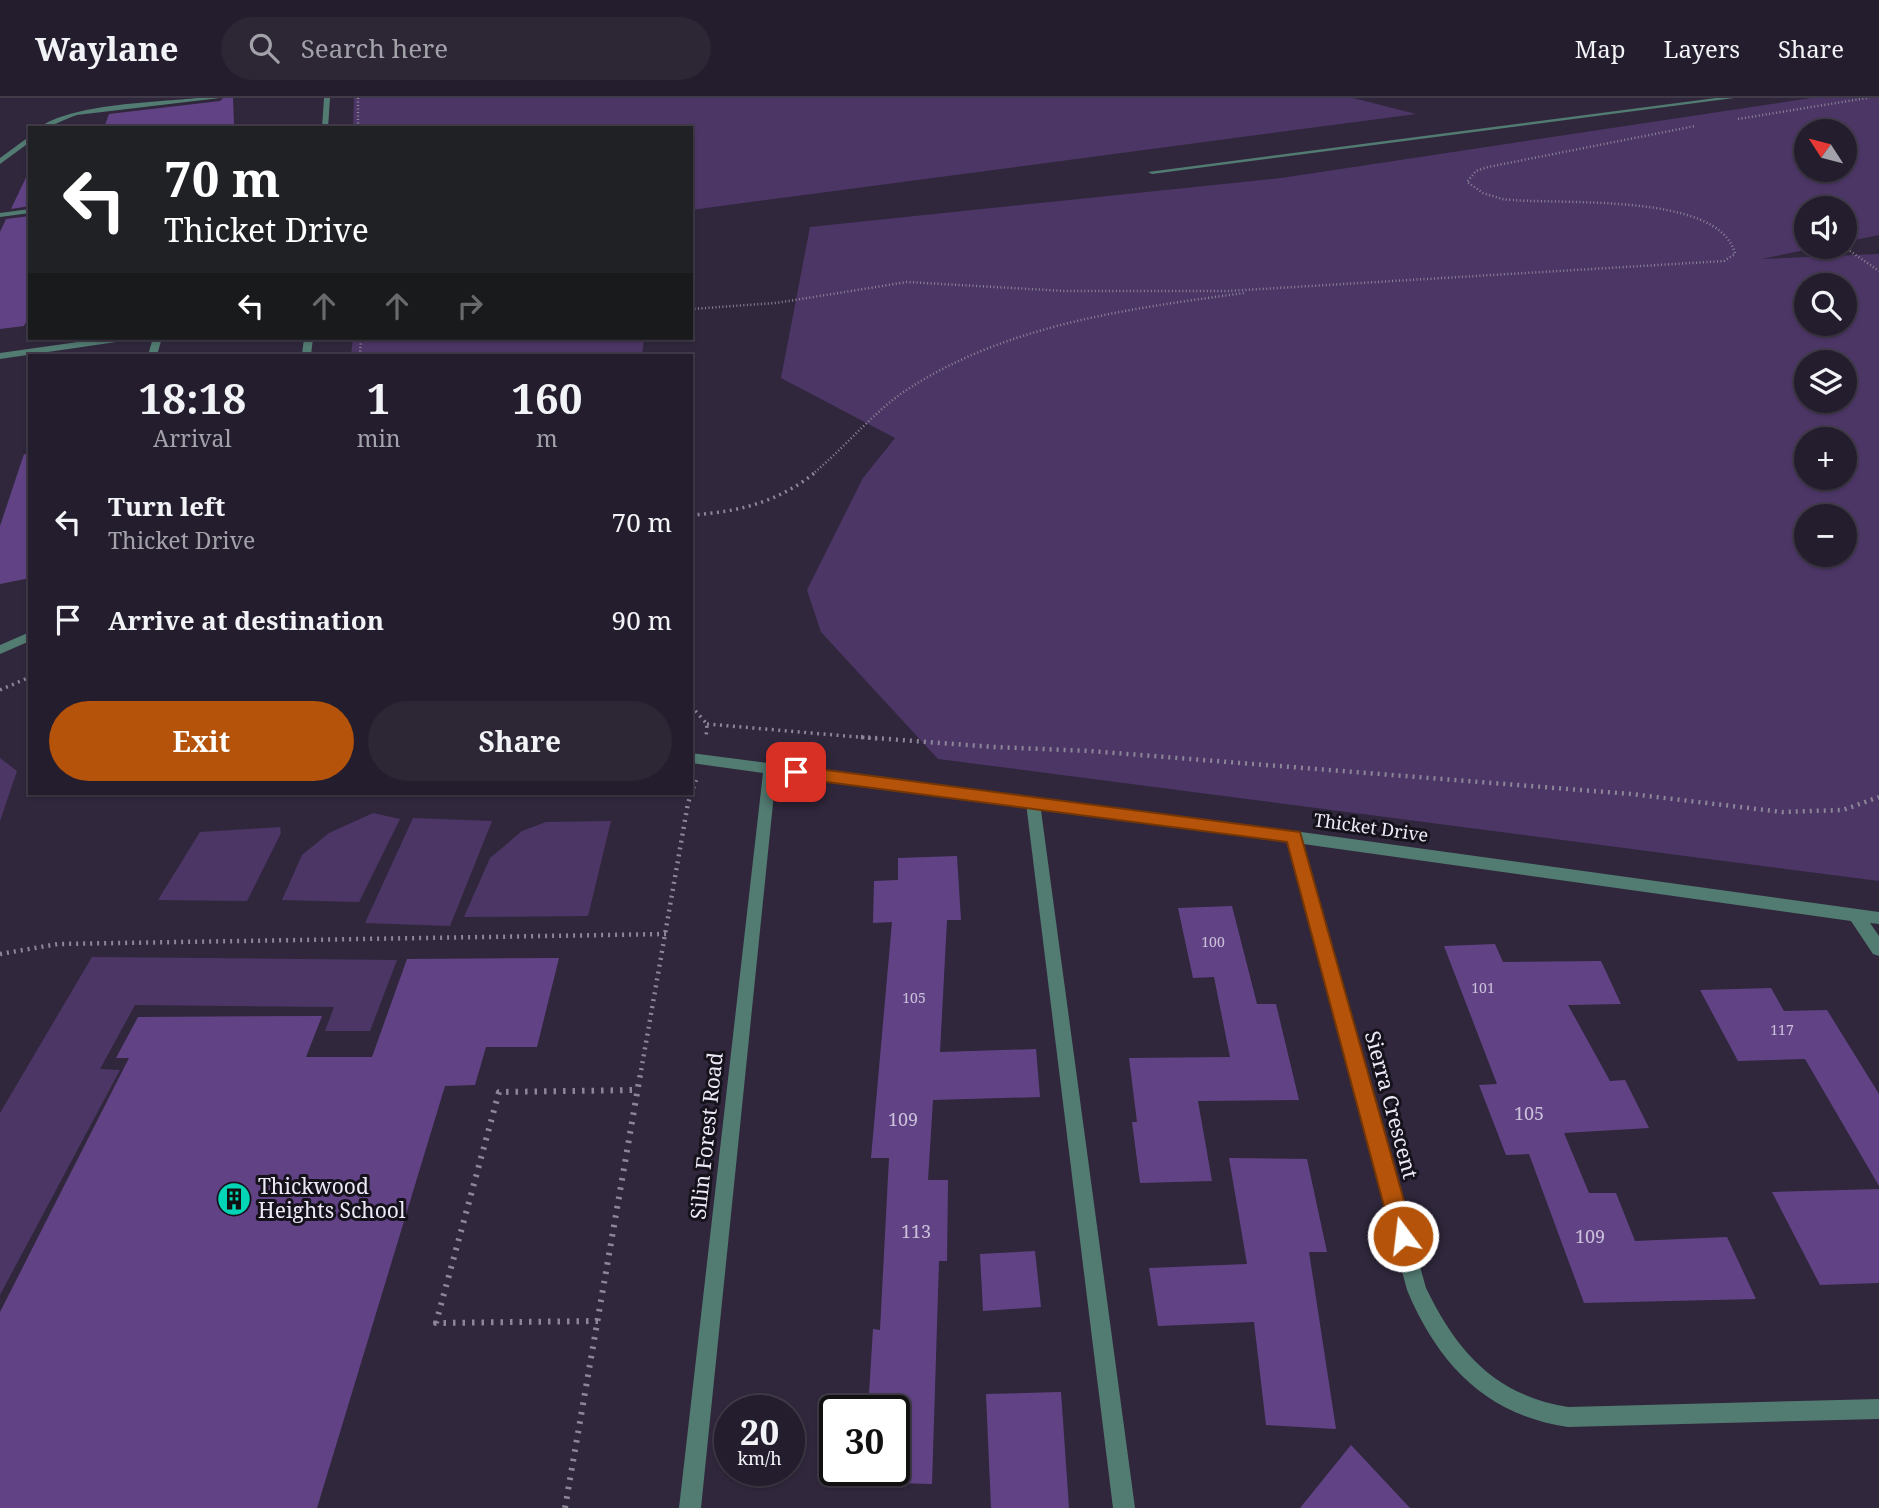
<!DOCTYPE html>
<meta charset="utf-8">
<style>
:root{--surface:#241d2d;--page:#2c2635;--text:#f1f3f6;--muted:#a3a2aa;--line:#413b49;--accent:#b45309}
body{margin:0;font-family:"Noto Serif",serif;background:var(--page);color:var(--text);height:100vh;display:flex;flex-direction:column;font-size:26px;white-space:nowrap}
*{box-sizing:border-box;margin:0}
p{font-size:23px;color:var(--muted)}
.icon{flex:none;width:38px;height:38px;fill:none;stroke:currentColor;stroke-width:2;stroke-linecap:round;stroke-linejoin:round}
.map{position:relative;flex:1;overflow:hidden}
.side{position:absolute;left:28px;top:256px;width:665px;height:441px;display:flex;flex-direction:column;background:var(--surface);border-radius:0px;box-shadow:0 2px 5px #0004,0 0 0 2px var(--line)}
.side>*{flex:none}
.banner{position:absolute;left:28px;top:28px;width:665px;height:214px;border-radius:0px;box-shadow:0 2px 5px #0004,0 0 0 2px var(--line);background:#202124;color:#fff;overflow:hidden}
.needle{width:46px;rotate:306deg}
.fabs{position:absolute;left:1794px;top:21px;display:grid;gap:14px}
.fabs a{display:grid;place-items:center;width:63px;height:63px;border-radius:50%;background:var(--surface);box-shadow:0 2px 5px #0004,0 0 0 2px var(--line);font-size:35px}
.speed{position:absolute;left:714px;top:1297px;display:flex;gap:14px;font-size:35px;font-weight:700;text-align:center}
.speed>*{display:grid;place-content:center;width:91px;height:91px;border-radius:50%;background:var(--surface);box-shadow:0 2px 5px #0004,0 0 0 2px var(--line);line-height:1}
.speed small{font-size:18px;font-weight:400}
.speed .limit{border:4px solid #111;border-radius:10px;background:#fff;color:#111}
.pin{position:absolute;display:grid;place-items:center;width:60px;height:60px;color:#fff;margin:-30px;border-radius:14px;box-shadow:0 4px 10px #0006}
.me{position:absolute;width:77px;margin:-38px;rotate:345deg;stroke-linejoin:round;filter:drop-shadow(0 0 5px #0008)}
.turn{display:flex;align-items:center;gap:24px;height:147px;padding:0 21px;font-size:32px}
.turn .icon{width:91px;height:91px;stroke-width:2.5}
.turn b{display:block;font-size:49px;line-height:60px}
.lanes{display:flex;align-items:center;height:66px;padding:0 21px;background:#0003;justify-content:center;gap:35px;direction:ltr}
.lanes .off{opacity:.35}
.eta{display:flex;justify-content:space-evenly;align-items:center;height:119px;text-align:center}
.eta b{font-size:42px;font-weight:700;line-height:49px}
.button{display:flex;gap:14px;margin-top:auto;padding:14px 21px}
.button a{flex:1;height:80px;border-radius:42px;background:var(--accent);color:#fff;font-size:28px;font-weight:700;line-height:80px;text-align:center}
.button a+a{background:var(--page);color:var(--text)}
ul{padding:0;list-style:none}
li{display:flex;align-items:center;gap:21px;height:98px;padding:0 21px}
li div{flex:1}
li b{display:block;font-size:26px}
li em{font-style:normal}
header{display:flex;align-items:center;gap:42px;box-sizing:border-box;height:98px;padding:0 35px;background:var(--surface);border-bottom:2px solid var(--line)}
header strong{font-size:33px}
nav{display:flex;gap:38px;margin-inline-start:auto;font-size:24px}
.search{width:490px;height:63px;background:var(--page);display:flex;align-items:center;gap:18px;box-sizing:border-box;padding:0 24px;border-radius:38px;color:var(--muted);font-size:26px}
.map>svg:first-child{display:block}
.green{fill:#4c3666;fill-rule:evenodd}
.building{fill:#614385}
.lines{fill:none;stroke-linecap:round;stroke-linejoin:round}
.path-far3{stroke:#8d8698;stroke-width:2.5;stroke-dasharray:1 2.5;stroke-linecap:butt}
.path-far2{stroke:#8d8698;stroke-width:3.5;stroke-dasharray:2 4.5;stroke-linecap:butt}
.path-far1{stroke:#8d8698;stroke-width:4.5;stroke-dasharray:2 5;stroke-linecap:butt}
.path{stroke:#8d8698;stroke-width:6;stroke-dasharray:2.5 7;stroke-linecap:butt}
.lane{fill:#527b71;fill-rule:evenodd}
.street{fill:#527b71;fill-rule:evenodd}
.route{fill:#b45309;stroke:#753606;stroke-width:2}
.labels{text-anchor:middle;stroke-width:6;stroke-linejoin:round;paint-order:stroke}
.number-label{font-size:14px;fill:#cbc0da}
.street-label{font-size:18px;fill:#eee9f7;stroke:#16121b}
.near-number-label{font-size:18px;fill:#cbc0da}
.near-street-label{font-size:21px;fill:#eee9f7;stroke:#16121b}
.near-poi-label{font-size:21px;fill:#eee9f7;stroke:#16121b;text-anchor:start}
</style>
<header>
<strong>Waylane</strong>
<div class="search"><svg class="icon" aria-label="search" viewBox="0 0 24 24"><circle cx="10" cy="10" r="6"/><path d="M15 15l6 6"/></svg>Search here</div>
<nav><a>Map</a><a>Layers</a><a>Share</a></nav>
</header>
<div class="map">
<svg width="1879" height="1410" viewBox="0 0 1879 1410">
<rect width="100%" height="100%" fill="#30273c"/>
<g class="green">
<path d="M354 0H1353L1416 16 691 112V30H353Z"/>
<path d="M1811 0H1879V137L1845 144 1844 110H1806V149H1820L1761 161 1879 156V783L938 661 821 534 807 492 863 380 895 340 781 280 810 129 1281 80ZM1806 33H1844V72H1806ZM1806 187H1844V226H1806ZM1806 264H1844V303H1806ZM1844 341V380H1806V341ZM1844 418V457H1806V418Z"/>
<path d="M353 240H644L642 257H351Z"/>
<path d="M0 660 17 673 0 723Z"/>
<path d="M373 715 400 721 359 804 282 802 302 757 329 735Z"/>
<path d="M413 720 492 723 450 828 365 825Z"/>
<path d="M611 723 588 818 464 819 490 760 522 733 546 724Z"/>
<path d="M280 729 281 735 247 803 158 802 200 734Z"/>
<path d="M92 859 397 862 370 933H325L334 909 135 907 100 971 120 972 0 1197V1015Z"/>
</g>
<g class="building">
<path d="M223 0H233L234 27 209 30H104L109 16 220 3Z"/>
<path d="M30 71V108L11 111Z"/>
<path d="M30 118V216L24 228 0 231V134L6 121Z"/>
<path d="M24 356 30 357V480L0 486V428Z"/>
<path d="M957 758 961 822H947L940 954 1036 951 1040 999 933 1002 928 1082H948L947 1163H939L932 1386 894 1385V1312H868L873 1231 880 1232 889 1060H871L892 824 873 825 874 783 898 782V760Z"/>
<path d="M1232 808 1257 906H1276L1299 1002 1198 1003 1212 1083 1140 1085 1132 1024H1137L1129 960 1230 959 1214 879 1193 880 1178 810Z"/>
<path d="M1495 846 1503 864 1601 863 1621 906 1568 907 1610 983 1625 982 1649 1030 1564 1035 1589 1095H1616L1635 1143 1727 1139 1756 1201 1584 1205 1529 1056 1506 1057 1479 987 1497 986 1444 848Z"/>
<path d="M559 860 537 949H486L475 987 445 988 317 1410H0V1214L129 960H116L138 919 322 918 306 959H372L407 861Z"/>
<path d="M1771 890 1784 913 1827 912 1879 996V1088L1805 961 1738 963 1700 892Z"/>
<path d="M1229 1060 1307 1061 1327 1154H1309L1336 1331 1266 1327 1254 1224 1158 1228 1149 1170 1247 1166Z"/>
<path d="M1879 1091V1185L1820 1187 1772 1094Z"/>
<path d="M1035 1153 1041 1209 983 1213 980 1156Z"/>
<path d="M1061 1294 1069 1410H991L986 1296Z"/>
<path d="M1351 1347 1410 1410H1300Z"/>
</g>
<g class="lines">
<g class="path-far3">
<path d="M358 0V30"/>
<path d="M1738 21 1867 0"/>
<path d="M1847 151 1879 173"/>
<path d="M691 211 776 205 907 184 1064 193H1228L1724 163 1735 156C1720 92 1554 108 1502 101L1483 95 1467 84 1476 73 1488 69 1695 28"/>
<path d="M360 257 361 240"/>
<path d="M815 374C845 349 870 318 902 295 1003 227 1126 211 1244 195"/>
</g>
<g class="path-far2">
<path d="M691 417C739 414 779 404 817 373"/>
<path d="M0 592 30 579"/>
<path d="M691 608 707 626 706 640"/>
<path d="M707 626 881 641"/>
</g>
<g class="path-far1">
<path d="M861 639 994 649 1090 653 1631 696 1782 714 1843 712 1879 699"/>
<path d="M0 856 58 846 666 836"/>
<path d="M640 979 688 705 696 682"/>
</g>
<g class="path">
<path d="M598 1223 436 1225 499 994 638 992"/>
<path d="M565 1410 640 978"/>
</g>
<g class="lane">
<path d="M1716 0H1734L1152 76 1148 74Z"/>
<path d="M153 240H162L157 257H148Z"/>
<path d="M30 534V543L0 556V547Z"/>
<path d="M1033 700 1038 701 1040 705 1135 1410H1113L1026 705 1028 701Z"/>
</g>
<g class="street">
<path d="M199 0H220L77 17C64 21 51 30 39 30 69 6 158 4 199 0Z"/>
<path d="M324 0H330L328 30H322Z"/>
<path d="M30 38V44L0 66V60Z"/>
<path d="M30 111V115L0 119V115Z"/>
<path d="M106 240H128L123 243 0 261V255Z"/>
<path d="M304 240H313L311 257H302Z"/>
<path d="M691 655 1294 733 1879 814V826L1870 825 1879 838V858L1873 856 1851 823 1303 746 1426 1190C1457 1254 1495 1297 1568 1309L1879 1301V1321L1568 1329C1486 1317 1438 1266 1407 1192L1288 744 776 676 701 1410H679L763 675 691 665Z"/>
</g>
</g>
<path class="route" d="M796 668 1300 734 1414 1138 1410 1146 1403 1149 1395 1146 1392 1138 1287 744 796 680 788 674Z"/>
<defs>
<g id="building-disc" transform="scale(1.75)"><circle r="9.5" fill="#02d5b6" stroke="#16121b"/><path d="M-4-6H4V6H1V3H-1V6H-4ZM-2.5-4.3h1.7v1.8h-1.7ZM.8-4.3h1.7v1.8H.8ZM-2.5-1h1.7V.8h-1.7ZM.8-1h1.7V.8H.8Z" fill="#111"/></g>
</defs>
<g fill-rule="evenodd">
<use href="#building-disc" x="234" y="1101"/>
</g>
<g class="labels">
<g class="number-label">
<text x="1213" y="849">100</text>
<text x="1483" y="895">101</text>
<text x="914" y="905">105</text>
<text x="1782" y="937">117</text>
</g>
<g class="street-label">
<text transform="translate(1371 730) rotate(8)" y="6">Thicket Drive</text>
</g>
<g class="near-number-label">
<text x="1529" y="1022">105</text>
<text x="903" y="1028">109</text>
<text x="916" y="1140">113</text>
<text x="1590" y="1145">109</text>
</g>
<g class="near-street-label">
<text transform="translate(1391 1007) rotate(75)" y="7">Sierra Crescent</text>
<text transform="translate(707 1038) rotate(-84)" y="7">Silin Forest Road</text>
</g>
<g class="near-poi-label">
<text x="258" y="1096">Thickwood<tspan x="258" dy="24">Heights School</tspan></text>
</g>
</g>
</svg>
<div class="fabs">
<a><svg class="needle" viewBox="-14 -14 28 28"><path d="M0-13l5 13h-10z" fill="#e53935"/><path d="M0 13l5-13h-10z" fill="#a3a2aa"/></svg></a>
<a><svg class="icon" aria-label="sound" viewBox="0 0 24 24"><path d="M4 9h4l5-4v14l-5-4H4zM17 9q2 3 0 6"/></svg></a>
<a><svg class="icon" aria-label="search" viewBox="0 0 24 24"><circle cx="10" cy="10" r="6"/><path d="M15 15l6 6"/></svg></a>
<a><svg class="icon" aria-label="layers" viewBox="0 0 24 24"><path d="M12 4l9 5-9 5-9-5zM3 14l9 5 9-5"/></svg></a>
<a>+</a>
<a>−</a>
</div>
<div class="speed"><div>20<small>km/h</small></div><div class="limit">30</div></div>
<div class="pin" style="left:796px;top:674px;background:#d93025"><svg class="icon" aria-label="arrive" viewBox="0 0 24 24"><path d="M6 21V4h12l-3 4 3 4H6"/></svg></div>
<svg class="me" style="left:1403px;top:1138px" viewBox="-20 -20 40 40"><circle r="17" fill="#b45309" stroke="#fff" stroke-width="3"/><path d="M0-11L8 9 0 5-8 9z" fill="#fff"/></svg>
<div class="banner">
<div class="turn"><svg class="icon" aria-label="left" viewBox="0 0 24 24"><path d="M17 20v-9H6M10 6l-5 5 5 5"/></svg><div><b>70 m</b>Thicket Drive</div></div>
<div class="lanes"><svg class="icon" aria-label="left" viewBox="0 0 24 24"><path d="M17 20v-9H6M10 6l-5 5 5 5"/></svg><svg class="icon off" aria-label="ahead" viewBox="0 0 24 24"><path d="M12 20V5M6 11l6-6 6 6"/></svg><svg class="icon off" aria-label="ahead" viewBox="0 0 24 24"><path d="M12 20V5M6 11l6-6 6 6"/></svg><svg class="icon off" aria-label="right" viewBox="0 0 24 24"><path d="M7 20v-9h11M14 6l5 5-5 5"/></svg></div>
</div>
<section class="side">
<div class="eta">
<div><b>18:18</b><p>Arrival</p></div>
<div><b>1</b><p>min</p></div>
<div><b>160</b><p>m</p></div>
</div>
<ul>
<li><svg class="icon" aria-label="left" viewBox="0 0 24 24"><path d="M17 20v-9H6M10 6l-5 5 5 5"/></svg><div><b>Turn left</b><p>Thicket Drive</p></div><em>70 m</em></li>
<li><svg class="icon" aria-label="arrive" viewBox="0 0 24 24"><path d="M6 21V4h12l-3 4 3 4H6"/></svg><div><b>Arrive at destination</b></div><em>90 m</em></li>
</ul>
<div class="button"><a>Exit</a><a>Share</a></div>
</section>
</div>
